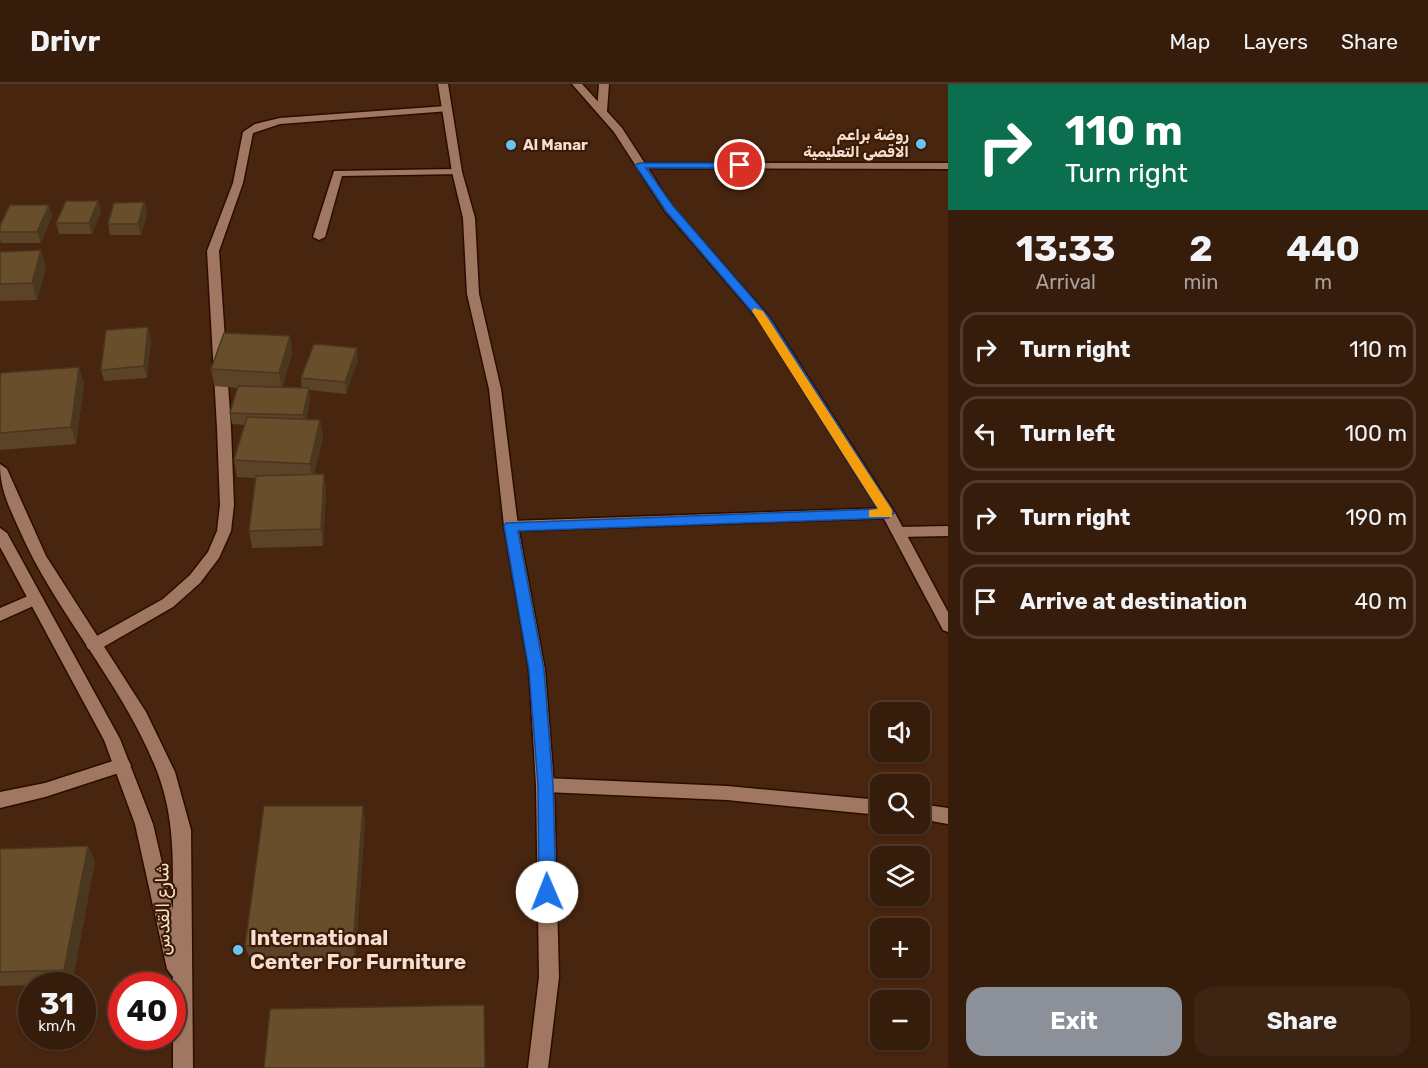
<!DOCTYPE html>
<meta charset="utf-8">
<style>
:root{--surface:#361c0b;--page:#3d2514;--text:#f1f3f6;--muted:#aaa19d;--line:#503a2c;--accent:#8c9099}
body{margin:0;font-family:Rubik,"Noto Naskh Arabic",sans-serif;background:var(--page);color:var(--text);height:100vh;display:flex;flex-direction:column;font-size:22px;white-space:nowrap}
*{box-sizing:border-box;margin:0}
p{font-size:20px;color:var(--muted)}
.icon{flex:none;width:33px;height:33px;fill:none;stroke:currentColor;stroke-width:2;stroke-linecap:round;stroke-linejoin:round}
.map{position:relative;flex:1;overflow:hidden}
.drawer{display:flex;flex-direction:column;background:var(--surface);width:480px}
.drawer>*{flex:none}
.hud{background:#0b6e4f;color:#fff;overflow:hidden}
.tools{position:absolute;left:870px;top:618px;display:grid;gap:12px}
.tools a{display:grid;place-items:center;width:60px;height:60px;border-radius:12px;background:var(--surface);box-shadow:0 2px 4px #0004,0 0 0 2px var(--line);font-size:30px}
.speed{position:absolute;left:18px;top:888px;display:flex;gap:12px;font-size:30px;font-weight:700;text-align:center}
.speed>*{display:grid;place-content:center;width:78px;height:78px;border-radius:50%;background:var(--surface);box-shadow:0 2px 4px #0004,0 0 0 2px var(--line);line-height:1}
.speed small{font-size:15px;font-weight:400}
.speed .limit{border:9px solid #d22;background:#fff;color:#111}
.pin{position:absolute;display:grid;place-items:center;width:51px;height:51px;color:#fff;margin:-26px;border:3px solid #fff;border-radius:50%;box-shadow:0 2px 6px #0007}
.me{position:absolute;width:66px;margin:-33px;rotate:359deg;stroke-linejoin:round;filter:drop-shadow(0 0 4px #0008)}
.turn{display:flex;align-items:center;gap:21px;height:126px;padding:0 18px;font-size:27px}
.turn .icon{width:78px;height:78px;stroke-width:2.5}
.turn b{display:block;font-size:42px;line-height:51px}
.eta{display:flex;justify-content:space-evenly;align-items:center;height:102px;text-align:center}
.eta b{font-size:36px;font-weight:700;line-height:42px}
.action{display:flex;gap:12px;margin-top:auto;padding:12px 18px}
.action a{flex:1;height:69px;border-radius:18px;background:var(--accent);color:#fff;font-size:24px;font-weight:700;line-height:69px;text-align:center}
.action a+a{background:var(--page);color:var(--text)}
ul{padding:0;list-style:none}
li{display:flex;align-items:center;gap:18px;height:75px;margin:0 12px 9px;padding:0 6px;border:3px solid var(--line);border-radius:18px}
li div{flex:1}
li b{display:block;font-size:22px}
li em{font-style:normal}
header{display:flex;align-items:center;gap:36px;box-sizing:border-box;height:84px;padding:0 30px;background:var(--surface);border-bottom:2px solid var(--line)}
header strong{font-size:28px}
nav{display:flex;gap:33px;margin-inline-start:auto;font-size:21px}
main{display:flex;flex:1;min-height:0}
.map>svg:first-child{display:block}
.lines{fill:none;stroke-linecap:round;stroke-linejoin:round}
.street-casing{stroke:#2c0c00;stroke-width:3}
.secondary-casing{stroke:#2c0c00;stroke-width:3}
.street{fill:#a07760;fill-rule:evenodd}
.secondary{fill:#a07760;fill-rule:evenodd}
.wall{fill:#5a4326}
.shaded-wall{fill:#4a371f}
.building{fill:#694e2c;stroke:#4a371f;stroke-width:1.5}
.route{fill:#1a73e8;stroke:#114b97;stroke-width:1.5}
.slow{fill:#f59e0b}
.poi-dot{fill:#68c4f0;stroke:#3c1b05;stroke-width:2}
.labels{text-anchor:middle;stroke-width:4.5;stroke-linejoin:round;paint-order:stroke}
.far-poi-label{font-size:15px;font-weight:bold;fill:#f6dfd2;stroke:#3c1b05;text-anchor:end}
.street-label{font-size:18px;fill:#f6dfd2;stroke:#3c1b05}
.near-poi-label{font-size:21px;font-weight:bold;fill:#f6dfd2;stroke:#3c1b05;text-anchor:start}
</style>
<header>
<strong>Drivr</strong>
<nav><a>Map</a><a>Layers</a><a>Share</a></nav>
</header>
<main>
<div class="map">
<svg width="948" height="984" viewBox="0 0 948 984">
<rect width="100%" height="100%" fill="#48250f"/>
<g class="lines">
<g class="street-casing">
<g id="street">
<path d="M599 0H609L607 27 602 30 597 27Z"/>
<path d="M446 22 451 25 449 27 280 40 253 49 243 99 219 167 231 344 234 421 231 447 219 474 200 499 173 523 100 565H88L86 561 88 557 163 515 190 491 208 468 217 447 220 421 217 344 207 167 233 99 243 48 255 40 280 34Z"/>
<path d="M636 79H948V85L640 84 635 81Z"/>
<path d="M457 85 461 86V90L342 92 325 153 319 156 313 153 334 87Z"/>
<path d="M888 424 895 429 888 434 511 447 504 442 511 437Z"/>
<path d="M948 442V452L898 453 891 448 898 443Z"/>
<path d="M35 509 40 511 43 515 40 519 0 537V524Z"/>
<path d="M122 674 128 676 131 681 128 686 45 713 0 724V708L45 699Z"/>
<path d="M545 694 727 702 880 716V731L727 716 545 708 539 706 536 701 539 696Z"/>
<path d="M920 720 948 724V740L920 735Z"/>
</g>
</g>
<g class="secondary-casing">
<g id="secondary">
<path d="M438 0H448L462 88 475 134 479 210 501 305 518 442 545 586 554 701 559 893 548 984H528L539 893 536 701 529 586 504 442 489 305 467 210 463 134 452 88Z"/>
<path d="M572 0H582L622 44 673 123 770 234 895 429 948 528V548L943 546 882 431 759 236 665 127 614 48Z"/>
<path d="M0 380 7 385 46 472 146 628 175 688 191 746 193 984H173V893L167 885 135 740 104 656 0 463V444L7 449 120 655 153 740 173 826C173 777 175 734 157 687 123 600 56 530 19 445 9 422 0 406 0 380Z"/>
</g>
</g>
<use href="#street" class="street"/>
<use href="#secondary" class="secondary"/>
</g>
<g class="wall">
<path d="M98 117 101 128 92 150H59L56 139Z"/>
<path d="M144 118 147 130 141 151H110L108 140Z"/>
<path d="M49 121 52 132 41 159H1L0 156V142Z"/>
<path d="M0 168 46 183 37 216 0 217Z"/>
<path d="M290 252 292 269 282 303 302 304 301 294 358 276 346 310 309 306 310 316 306 336H320L323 353 314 390H324L326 407 323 462 252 464 249 447 255 394 237 393 234 376 245 341 232 340 230 329 237 304 214 302 211 285Z"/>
<path d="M151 255 147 294 104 297 101 286Z"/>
<path d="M79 283 84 300 76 360 0 366V294Z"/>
<path d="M363 722 365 738 355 876H250L245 862Z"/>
<path d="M0 765 95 777 72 900 0 902Z"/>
</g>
<g class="shaded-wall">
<path d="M98 117 101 128 92 150 89 139Z"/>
<path d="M144 118 147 130 141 151 138 140Z"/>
<path d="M49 121 52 132 41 159 37 148Z"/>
<path d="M41 166 46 183 37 216 32 199Z"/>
<path d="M148 243 151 255 147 294 144 282Z"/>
<path d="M290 252 292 269 282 306 279 289Z"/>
<path d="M357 264 358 276 346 310 345 298Z"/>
<path d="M79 283 84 300 76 360 71 343Z"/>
<path d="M309 304 310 316 304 343 303 331Z"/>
<path d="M320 336 323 353 312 397 310 380Z"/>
<path d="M324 390 326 407 323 462 321 445Z"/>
<path d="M363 722 365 738 355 876 353 862Z"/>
<path d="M88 762 95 777 72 900 64 886Z"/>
</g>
<g class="building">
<path d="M66 117H98L89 139H56Z"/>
<path d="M144 118 138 140H108L114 119Z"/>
<path d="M10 121H49L37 148H0V142Z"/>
<path d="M41 166 32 199 0 200V168Z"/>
<path d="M148 243 144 282 101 286 106 246Z"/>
<path d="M224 249 290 252 279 289 211 285Z"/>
<path d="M314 260 357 264 345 298 301 294Z"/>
<path d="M79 283 71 343 0 349V294L1 289Z"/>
<path d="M238 302 309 304 303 331 230 329Z"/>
<path d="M247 333 320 336 310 380 234 376Z"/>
<path d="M324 390 321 445 249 447 256 392Z"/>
<path d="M264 722H363L353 862H245Z"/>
<path d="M88 762 64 886 0 888V765Z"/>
<path d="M484 921 485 984H264L270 925Z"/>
</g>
<path class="route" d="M640 79H744V83L740 84H646L673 122 768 232 894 429 888 434 518 447 544 586 553 701 556 808 553 813 547 816 541 813 539 808 538 701 529 586 504 442 506 439 878 425 759 236 666 127 635 81Z"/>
<path class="slow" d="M754 224 763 227 892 426V433H869V426L878 425 752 227Z"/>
<g class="poi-dot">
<circle cx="921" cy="60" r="6"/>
<circle cx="511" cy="61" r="6"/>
<circle cx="238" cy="866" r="6"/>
</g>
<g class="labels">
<g class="far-poi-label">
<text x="909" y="56">روضة براعم<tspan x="909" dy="17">الاقصى التعليمية</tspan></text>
<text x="523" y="66" text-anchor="start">Al Manar</text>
</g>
<g class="street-label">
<text transform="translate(163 825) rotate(-91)" y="6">شارع القدس</text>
</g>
<g class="near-poi-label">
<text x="250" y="861">International<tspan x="250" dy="24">Center For Furniture</tspan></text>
</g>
</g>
</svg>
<div class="tools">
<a><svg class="icon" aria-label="sound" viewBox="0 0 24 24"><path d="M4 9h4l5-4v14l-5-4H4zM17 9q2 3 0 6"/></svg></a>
<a><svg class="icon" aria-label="search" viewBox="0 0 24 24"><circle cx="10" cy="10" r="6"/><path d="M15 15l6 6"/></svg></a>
<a><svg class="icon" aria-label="layers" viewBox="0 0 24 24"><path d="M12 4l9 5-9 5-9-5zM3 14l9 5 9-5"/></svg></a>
<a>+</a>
<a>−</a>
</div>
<div class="speed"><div>31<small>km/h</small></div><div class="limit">40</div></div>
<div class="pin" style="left:740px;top:81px;background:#d93025"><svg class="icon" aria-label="arrive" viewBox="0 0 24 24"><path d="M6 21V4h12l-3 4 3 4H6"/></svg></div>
<svg class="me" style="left:547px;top:808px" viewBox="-20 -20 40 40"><circle r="19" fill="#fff"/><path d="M0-13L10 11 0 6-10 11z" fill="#1a73e8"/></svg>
</div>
<section class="drawer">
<div class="hud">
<div class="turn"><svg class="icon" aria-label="right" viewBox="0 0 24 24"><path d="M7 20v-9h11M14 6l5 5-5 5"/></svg><div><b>110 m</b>Turn right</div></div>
</div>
<div class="eta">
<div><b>13:33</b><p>Arrival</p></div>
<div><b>2</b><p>min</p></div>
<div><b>440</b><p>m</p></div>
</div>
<ul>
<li><svg class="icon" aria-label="right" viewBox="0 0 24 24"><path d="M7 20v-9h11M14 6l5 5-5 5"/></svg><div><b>Turn right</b></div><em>110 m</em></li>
<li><svg class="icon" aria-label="left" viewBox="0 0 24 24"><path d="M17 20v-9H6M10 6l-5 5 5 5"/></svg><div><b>Turn left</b></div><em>100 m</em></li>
<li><svg class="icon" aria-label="right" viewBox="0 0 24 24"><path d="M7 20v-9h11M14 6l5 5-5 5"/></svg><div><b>Turn right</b></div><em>190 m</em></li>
<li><svg class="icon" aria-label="arrive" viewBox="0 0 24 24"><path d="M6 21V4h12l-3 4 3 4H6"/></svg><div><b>Arrive at destination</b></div><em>40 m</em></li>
</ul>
<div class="action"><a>Exit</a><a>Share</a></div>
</section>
</main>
